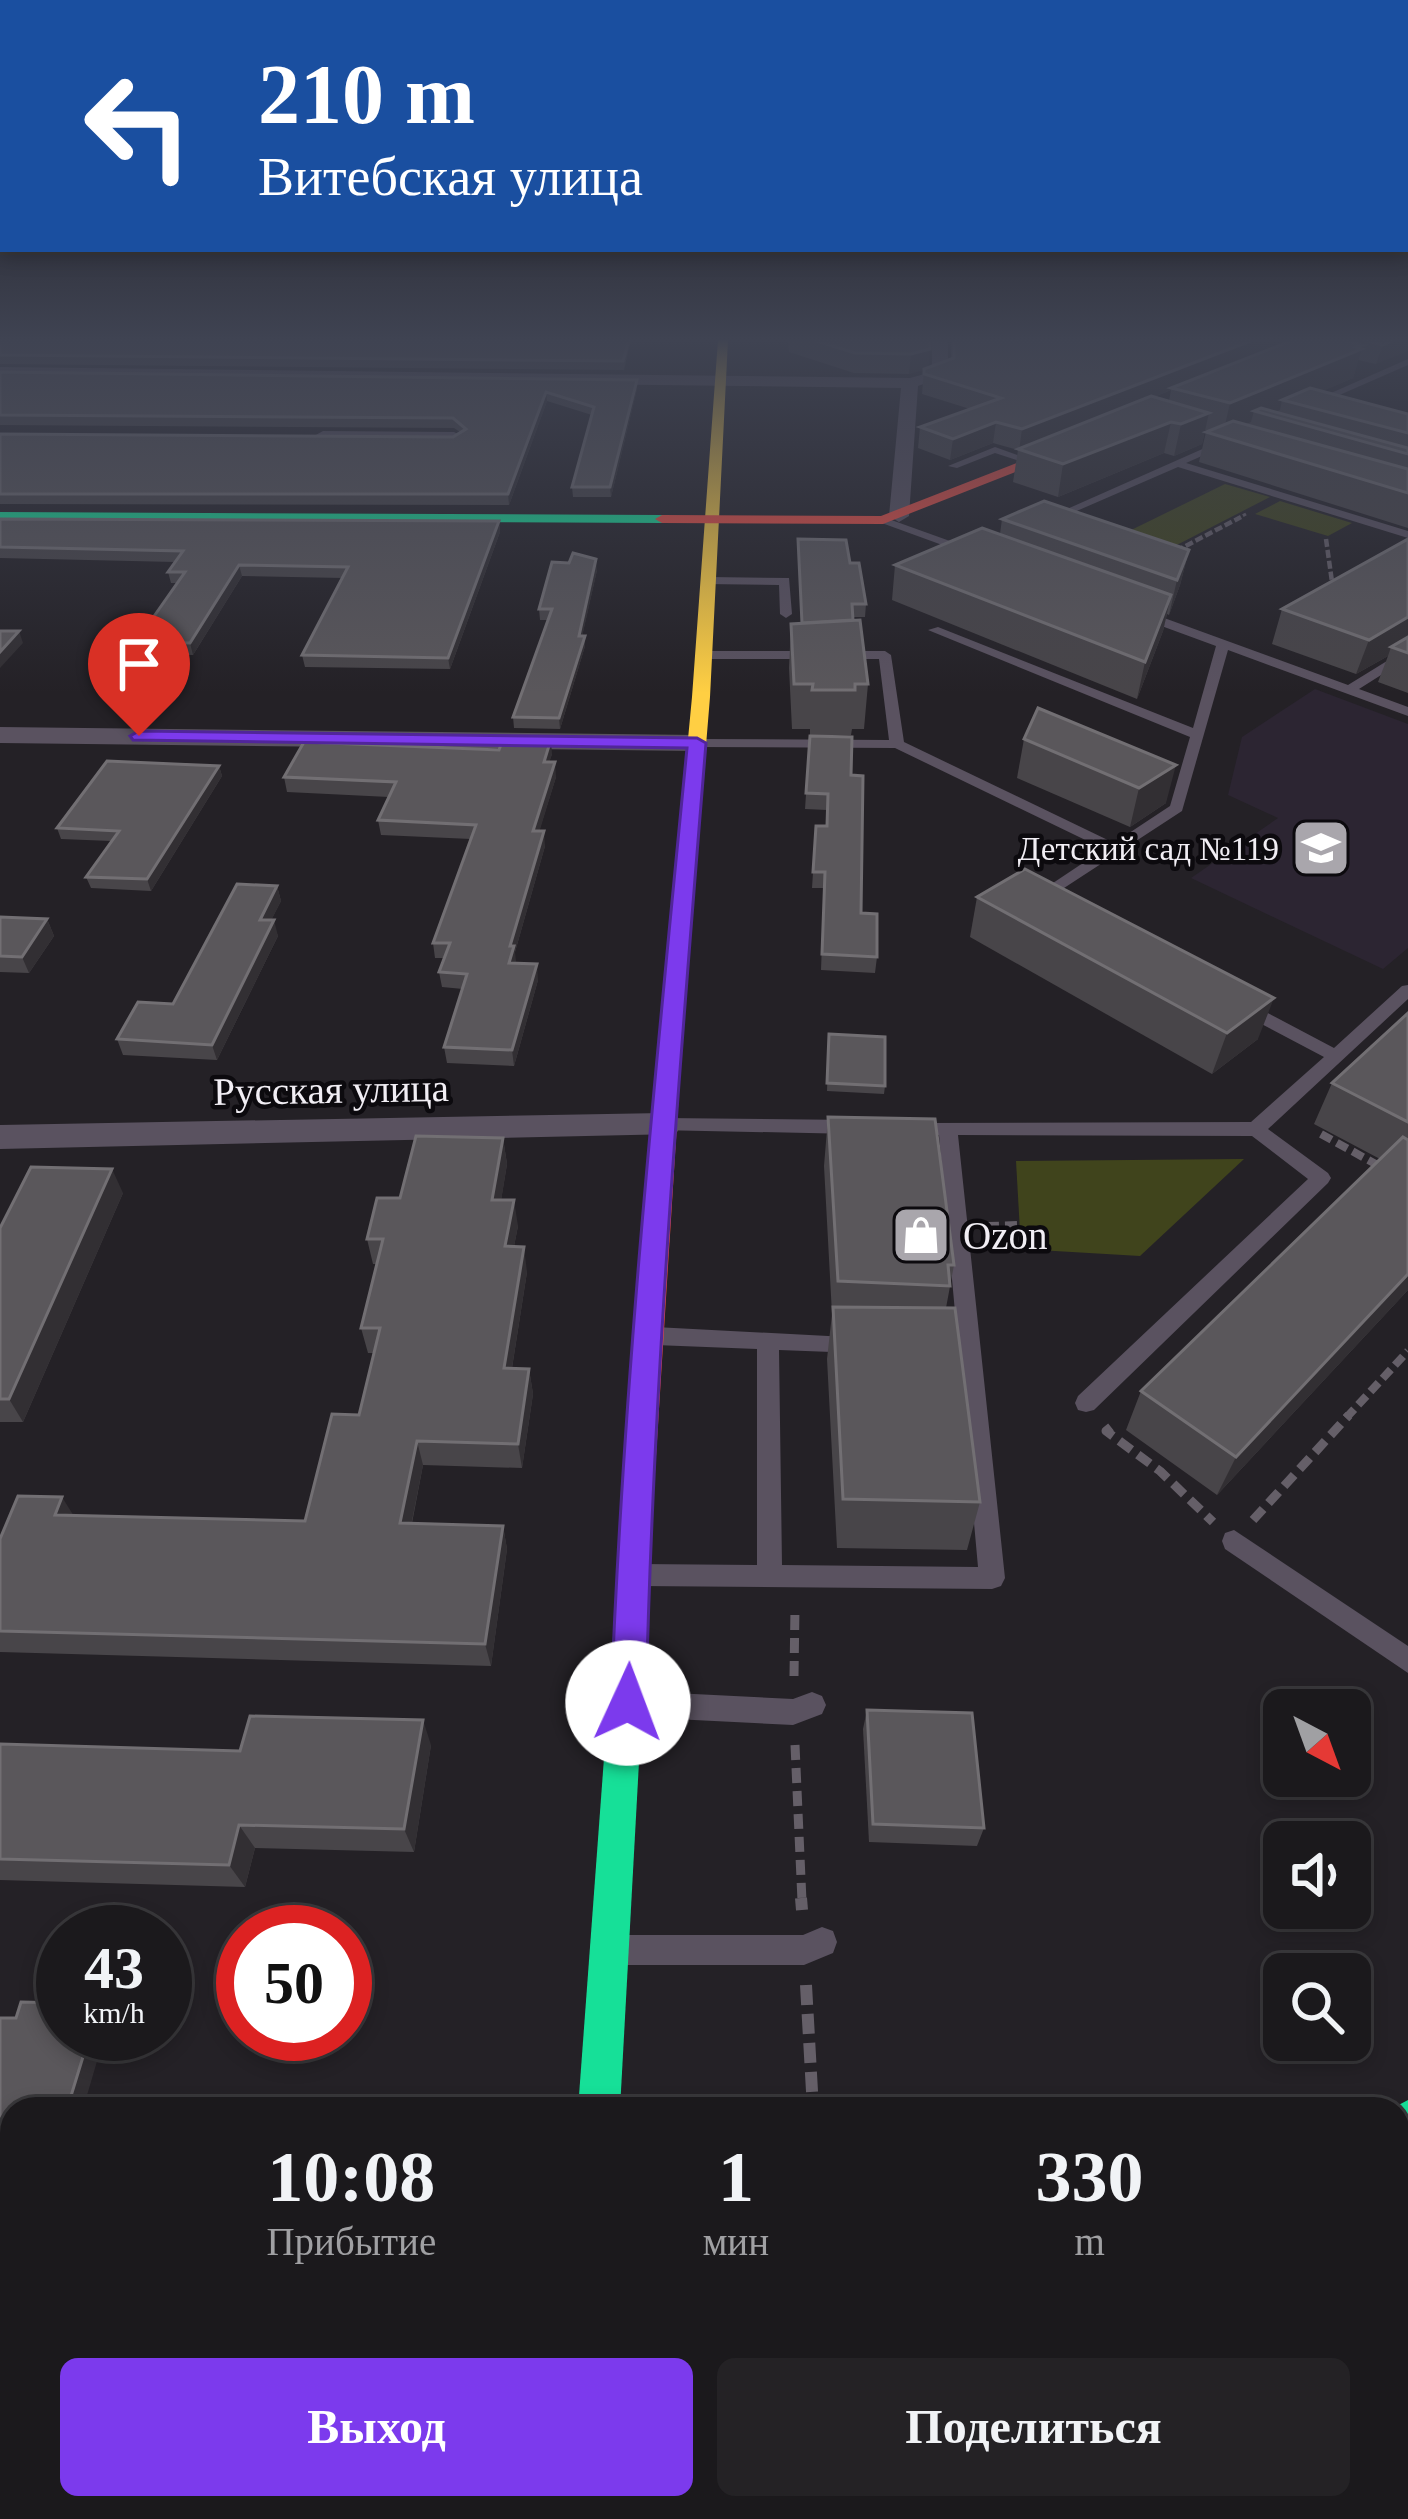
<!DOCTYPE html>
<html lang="ru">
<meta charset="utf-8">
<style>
:root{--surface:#1b191c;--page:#242225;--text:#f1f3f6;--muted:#a0a0a3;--line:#39383b;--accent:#7c3aed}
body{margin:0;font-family:"Times New Roman",serif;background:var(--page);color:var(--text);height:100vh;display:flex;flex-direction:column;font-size:45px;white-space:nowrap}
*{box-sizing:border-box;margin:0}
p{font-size:39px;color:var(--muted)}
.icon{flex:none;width:66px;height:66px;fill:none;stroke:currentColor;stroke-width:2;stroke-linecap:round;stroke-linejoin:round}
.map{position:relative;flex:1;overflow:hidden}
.panel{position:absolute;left:0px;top:2097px;width:1410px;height:423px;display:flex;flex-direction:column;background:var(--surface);border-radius:36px 36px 0 0;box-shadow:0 6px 18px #0003,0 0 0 3px var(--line)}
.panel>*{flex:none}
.banner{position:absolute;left:0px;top:0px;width:1410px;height:252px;box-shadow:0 6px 18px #0003,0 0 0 3px var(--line);background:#1a4fa0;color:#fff;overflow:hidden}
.needle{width:78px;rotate:139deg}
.fabs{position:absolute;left:1263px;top:1689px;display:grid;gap:24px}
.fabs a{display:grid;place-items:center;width:108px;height:108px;border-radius:18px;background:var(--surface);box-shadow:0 6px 18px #0003,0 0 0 3px var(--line);font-size:60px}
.speed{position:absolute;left:36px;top:1905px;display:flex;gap:24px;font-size:60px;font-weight:700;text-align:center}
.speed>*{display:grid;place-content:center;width:156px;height:156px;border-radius:50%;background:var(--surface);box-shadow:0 6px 18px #0003,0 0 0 3px var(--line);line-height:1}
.speed small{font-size:30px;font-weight:400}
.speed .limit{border:18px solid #d22;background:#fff;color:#111}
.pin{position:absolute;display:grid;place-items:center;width:102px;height:102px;color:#fff;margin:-123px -51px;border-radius:50% 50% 50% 0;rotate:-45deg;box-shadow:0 0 12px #0007}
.pin .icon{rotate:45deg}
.me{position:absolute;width:132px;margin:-66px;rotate:2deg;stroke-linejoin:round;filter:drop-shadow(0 0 9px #0008)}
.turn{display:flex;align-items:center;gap:42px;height:252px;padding:0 60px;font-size:54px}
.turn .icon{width:156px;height:156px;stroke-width:2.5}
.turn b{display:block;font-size:84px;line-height:102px}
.eta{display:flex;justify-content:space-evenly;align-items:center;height:204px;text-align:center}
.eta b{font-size:72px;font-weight:600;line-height:84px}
.cta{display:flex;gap:24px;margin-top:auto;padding:24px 60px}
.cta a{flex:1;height:138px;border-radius:18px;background:var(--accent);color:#fff;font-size:48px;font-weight:600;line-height:138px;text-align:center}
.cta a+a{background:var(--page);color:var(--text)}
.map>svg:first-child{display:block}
.built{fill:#2c2532}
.green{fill:#40441c}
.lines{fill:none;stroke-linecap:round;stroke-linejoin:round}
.path-far4{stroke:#655f68;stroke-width:3;stroke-dasharray:6 3;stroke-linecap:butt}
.path-far3{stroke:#655f68;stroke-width:4.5;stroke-dasharray:8 3;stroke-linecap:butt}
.path-far2{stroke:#655f68;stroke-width:8;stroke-dasharray:12 6;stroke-linecap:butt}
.path-far1{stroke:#655f68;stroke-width:9;stroke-dasharray:15 8;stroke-linecap:butt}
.path{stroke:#655f68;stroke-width:12;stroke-dasharray:20 9;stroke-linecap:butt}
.lane{fill:#5a5260;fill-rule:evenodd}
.street{fill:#5a5260;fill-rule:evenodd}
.fast{fill:#16e098;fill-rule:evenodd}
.slow{fill:#ffcf43;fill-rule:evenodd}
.jam{fill:#f24e42;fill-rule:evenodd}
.wall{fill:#484549;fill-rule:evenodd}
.shaded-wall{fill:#322f33}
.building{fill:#5a575b;stroke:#726f73;stroke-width:3}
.route{fill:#7c3aed;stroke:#51269a;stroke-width:3}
.labels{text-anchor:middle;stroke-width:9;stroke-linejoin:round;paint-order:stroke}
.far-poi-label{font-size:33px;fill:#f1eef4;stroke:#0c0a0e;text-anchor:end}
.street-label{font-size:39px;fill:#f1eef4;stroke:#0c0a0e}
.poi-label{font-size:39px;fill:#f1eef4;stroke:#0c0a0e;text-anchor:start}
</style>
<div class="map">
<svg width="1408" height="2519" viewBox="0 0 1408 2519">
<rect width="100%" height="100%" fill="#242126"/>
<path class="built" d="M1315 689 1408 724V948L1383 969 1191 878 1278 818 1228 795 1242 737Z"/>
<g class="green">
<path d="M1225 484 1270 497 1169 549 1123 534Z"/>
<path d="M1280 501 1352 523 1328 536 1255 514Z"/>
<path d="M1244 1159 1140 1256 1021 1249 1016 1161Z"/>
<path d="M693 2508H871L883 2519H697Z"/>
</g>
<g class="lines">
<path class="path-far4" d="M1235 520 1246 514"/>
<g class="path-far3">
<path d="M1326 539 1333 589"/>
<path d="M1176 551 1241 517"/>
</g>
<g class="path-far2">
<path d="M1321 1134 1381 1167"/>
<path d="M987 1226 1021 1225"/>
<path d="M1346 1418 1408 1351"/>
</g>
<g class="path-far1">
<path d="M1111 1427 1106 1431 1160 1471 1213 1522"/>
<path d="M1253 1520 1349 1415"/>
<path d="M794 1676 795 1607"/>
<path d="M795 1745 802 1901"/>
</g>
<g class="path">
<path d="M801 1898 802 1910"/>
<path d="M806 1985 813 2109"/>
<path d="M1398 2362 1408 2345"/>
<path d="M0 2474 12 2473"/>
<path d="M684 2508 685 2519"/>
<path d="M1307 2519 1313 2508"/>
</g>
<g class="lane">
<path d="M1408 359V365L1312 407 1304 405Z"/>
<path d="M1225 439 1229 444 1186 463 1408 531V538L1178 467 1049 523 1040 521Z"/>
<path d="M995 447 1037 462 1032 465 995 453 957 468 948 466Z"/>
<path d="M883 517 975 550 977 552 967 554 879 522 878 520Z"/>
<path d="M709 577 789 578 792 614 786 618 780 614 779 585 705 584 703 581Z"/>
<path d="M1137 611H1145L1348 685 1408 648V658L1359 689 1408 707V716L1228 650 1182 811 1038 905 1032 903V897L1104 849 895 748 697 747 690 743 697 739 889 740 879 659H703L697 655 703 651H885L891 655 904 742 1114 843 1170 806 1190 737 928 630 938 627 1193 728 1216 646 1137 617Z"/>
<path d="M1408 985V999L1268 1129 1328 1173 1331 1178 1328 1183 1094 1410 1086 1412 1078 1410 1075 1403 1078 1396 1308 1179 1252 1136 958 1135 1005 1578 1001 1586 992 1589 639 1586 630 1583 626 1575 630 1567 639 1564 757 1565V1349L655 1345 647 1342 644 1336 647 1330 655 1327 866 1338 869 1344 866 1350 858 1353 779 1350 782 1565 978 1567 939 1135 927 1133 924 1128 927 1123 1251 1122 1324 1057 1235 1010V1002H1247L1334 1048 1402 986Z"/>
<path d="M664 1118 855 1120 865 1127 855 1134 657 1130 654 1125Z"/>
<path d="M1234 1530 1408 1646V1673L1225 1549 1222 1541 1225 1533Z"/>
<path d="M634 1691 793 1699 812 1692 822 1696 826 1705 822 1714 793 1725 634 1717 624 1713 620 1704 624 1695Z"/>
<path d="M822 1927 833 1931 837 1942 833 1953 804 1965H626L615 1961 611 1950 615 1939 626 1935H803Z"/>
</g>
<g class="street">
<path d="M932 340H948V375L918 386 909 516 899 522 889 516 901 388 0 377V367L910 378 932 372Z"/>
<path d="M323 431 454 432 463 437 454 442 317 440 314 436Z"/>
<path d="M0 727 697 735 710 743 697 751 0 743Z"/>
<path d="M663 1113 676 1116 681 1125 676 1134 0 1149V1125Z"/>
</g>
<g class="fast">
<path d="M0 512 662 515 669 519 662 523 0 520Z"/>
<path d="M639 1475 650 1479 654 1488 620 2109H578L624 1488 628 1479Z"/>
<path d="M1408 2100V2154L1398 2158V2109H1391Z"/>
</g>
<g class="slow">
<path d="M718 340H728L710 697 684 1013 673 1020 662 1013 692 697Z"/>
<path d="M539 2508H587L586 2519H538Z"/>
<path d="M1143 2508H1194L1190 2519H1139Z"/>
</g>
<g class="jam">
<path d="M1088 435 1092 442 883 524 662 523 655 519 662 515 881 516Z"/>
<path d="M673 1006 684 1013 654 1488 650 1497 639 1501 628 1497 624 1488 662 1013Z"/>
</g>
</g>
<g class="wall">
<path d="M0 340H631L624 370 0 364Z"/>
<path d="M788 340H930L928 368 951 359V340H1408L1376 364 1358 360 1353 378 1322 391 1408 414V528L1199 462 1206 432 1209 431 1205 430 1202 444 1174 456 1164 453 1058 497 1013 482 1018 450 993 443 950 460 918 448 920 427 970 409 922 394 924 369 909 374 854 373 789 352ZM1171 390 1169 401 1154 397Z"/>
<path d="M0 372 637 380V389L611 497H573L572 487 592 415 547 401 509 505 0 504V434L453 437 460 432 454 428 0 425Z"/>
<path d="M0 519 499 521 500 532 450 669 305 667 302 655 343 578 242 576 193 655 139 654 136 642 177 583H171L168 572 175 562 0 558Z"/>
<path d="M1002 519 1189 550 1180 585 1169 615 1167 614 1163 631 1137 699 892 600 895 565 1000 534Z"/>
<path d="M798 539 850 563 866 604 865 617H853L868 684 864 729H852L851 735H810V729H792L789 668 791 624 801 623Z"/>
<path d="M1408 539V693L1378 682 1388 656 1356 674 1272 644 1282 609Z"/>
<path d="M597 570 582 636 585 646 560 729 514 728 513 717 548 620H540L539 609Z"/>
<path d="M1038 708 1166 803 1130 827 1017 778 1024 739Z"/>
<path d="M810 736 851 775 861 913 877 957 875 973 821 970 824 888H812L816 826H826L827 810 805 809Z"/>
<path d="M552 754 549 762 556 777 539 831 545 846 515 952V963L538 980 514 1066 447 1063 444 1047 463 989 442 987 439 972 444 958H435L433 943 471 839 381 835 378 820 389 797 287 792 284 777Z"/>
<path d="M219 766 222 776 151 891 91 888 86 877 111 841 61 839 57 828Z"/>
<path d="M277 886 281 901 271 920 278 936 217 1060 123 1055 117 1039 173 1004Z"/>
<path d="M977 897 1258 1039 1212 1074 970 937Z"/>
<path d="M0 917 47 919 54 936 29 973 0 972Z"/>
<path d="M1408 1013V1290L1217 1495 1126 1430 1141 1391 1380 1159 1314 1124 1332 1083Z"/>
<path d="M829 1034 885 1086 884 1094 827 1091Z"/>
<path d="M828 1117 954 1265 946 1308 980 1502 967 1550 837 1548 827 1359 832 1314 824 1166Z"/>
<path d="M503 1138 507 1164 501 1200 518 1226 514 1246 527 1272 512 1368 529 1369 533 1394 522 1468 423 1465 412 1523 503 1526 507 1549 491 1666 0 1652V1539L73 1515 305 1521 359 1415 374 1353H368L361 1328 377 1264H373L367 1239 400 1198Z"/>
<path d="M123 1193 23 1422H0V1228Z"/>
<path d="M867 1710 984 1828 977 1846 869 1842 863 1729Z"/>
<path d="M0 1744 240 1751 431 1745 414 1852 255 1848 245 1887 0 1880Z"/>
<path d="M0 2018 12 2109V2141H0Z"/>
</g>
<g class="shaded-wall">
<path d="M1253 340H1298L1171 388V390L1019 451 1022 429Z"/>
<path d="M1394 340H1408V351L1376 364 1383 345Z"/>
<path d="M1363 345 1353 378 1295 403 1282 400 1280 410 1267 415 1254 411 1251 422 1223 434 1230 403Z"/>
<path d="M930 349 928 369 909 374 911 354Z"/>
<path d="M637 380V389L611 497 610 487Z"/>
<path d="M546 392 547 401 509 505 508 494Z"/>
<path d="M1209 413 1202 444 1174 456 1181 424Z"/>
<path d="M996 422 993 443 950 460 953 439Z"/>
<path d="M1171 422 1164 453 1058 497 1063 464Z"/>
<path d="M499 521 500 532 450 669 448 658Z"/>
<path d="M1189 550 1180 585 1169 615 1177 580Z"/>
<path d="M596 559 597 570 580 646 579 636Z"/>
<path d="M239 565 242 576 193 655 190 643Z"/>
<path d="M1171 595 1163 631 1137 699 1145 662Z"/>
<path d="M1408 617V644L1391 647 1388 656 1356 674 1369 640Z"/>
<path d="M19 631 23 643 0 668V652Z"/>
<path d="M585 636V646L560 729 559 718Z"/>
<path d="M551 739 552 754 545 776 544 762Z"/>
<path d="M555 762 556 777 535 846 533 831Z"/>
<path d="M1176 765 1166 803 1130 827 1139 788Z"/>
<path d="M219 766 222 776 151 891 147 879Z"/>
<path d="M544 831 545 846 515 952 516 961 511 978 509 963 510 946Z"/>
<path d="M277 886 281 901 264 935 260 920Z"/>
<path d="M47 919 54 936 29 973 22 957Z"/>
<path d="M274 920 278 936 217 1060 212 1045Z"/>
<path d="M537 964 538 980 514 1066 512 1050Z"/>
<path d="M1274 998 1258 1039 1212 1074 1227 1033Z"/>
<path d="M503 1138 507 1164 497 1226 492 1200Z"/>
<path d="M112 1169 123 1193 23 1422 9 1399Z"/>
<path d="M514 1200 518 1226 509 1272 505 1246Z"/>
<path d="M524 1247 527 1272 508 1393 504 1368Z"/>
<path d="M1408 1274V1290L1217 1495 1236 1457Z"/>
<path d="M529 1369 533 1394 522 1468 518 1444Z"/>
<path d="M417 1441 423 1465 407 1546 400 1523Z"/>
<path d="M62 1497 77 1521 55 1515Z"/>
<path d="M503 1526 507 1549 491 1666 485 1644Z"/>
<path d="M423 1720 431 1745 414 1852 404 1829Z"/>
<path d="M239 1825 255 1848 245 1887 229 1865Z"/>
<path d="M90 2034H105L83 2109H67Z"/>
</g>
<g class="building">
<path d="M0 340H629L623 361 0 355Z"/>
<path d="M813 340H930V349L911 354 855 353Z"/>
<path d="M954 340H1253L1022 429 996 422 953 439 920 427 1001 398 924 374V369L954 358Z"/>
<path d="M1293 340H1342L1363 345 1356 347 1362 349 1230 403 1171 388Z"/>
<path d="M1363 340H1394L1383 345Z"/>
<path d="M0 372 637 380 610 487H572L594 407 546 392 508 494H0V434L453 437 466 429 453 418 0 415Z"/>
<path d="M1310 388 1408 414V433L1282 400Z"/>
<path d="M1151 396 1209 413 1181 424 1171 422 1063 464 1018 449Z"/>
<path d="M1261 408 1408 448V454L1254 411Z"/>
<path d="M1233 421 1408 469V493L1206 432Z"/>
<path d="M1044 501 1189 550 1177 580 1002 519Z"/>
<path d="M0 519 499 521 448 658 302 655 348 567 239 565 190 643 136 642 185 572H168L183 551 0 547Z"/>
<path d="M982 528 1171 595 1145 662 895 565Z"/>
<path d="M798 539 846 540 850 563H859L866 604H852L853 620 802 623Z"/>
<path d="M1408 539V617L1369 640 1282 609Z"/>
<path d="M573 553 596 559 579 636H585L559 718 513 717 552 609H539L552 562 569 563Z"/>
<path d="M860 620 868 684H855V690H812L813 684H794L791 624Z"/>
<path d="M0 631H19L0 652Z"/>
<path d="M1408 637V653L1391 647Z"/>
<path d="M1038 708 1176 765 1139 788 1024 739Z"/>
<path d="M810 736 852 737 851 775 863 776 861 913 877 914V957L822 954 825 872H813L816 826H827L828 794 806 793Z"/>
<path d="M503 739H551L544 762H555L533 831H544L510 946H514L509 963 537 964 512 1050 444 1047 467 974 439 972 450 943H433L476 825 378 820 396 782 284 777 304 742 499 750Z"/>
<path d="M107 761 219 766 147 879 86 877 119 831 57 828Z"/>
<path d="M1025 869 1274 998 1227 1033 977 897Z"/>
<path d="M237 884 277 886 260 920H274L212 1045 117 1039 138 1002 173 1004Z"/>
<path d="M0 917 47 919 22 957 0 956Z"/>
<path d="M1408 1013V1122L1332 1083Z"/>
<path d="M829 1034 885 1037V1086L827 1083Z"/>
<path d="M828 1117 935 1119 954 1265H948L950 1286 838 1281Z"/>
<path d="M416 1136 503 1138 492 1200H514L505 1246 524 1247 504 1368 529 1369 518 1444 417 1441 400 1523 503 1526 485 1644 0 1631V1539L18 1496 62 1497 55 1515 305 1521 332 1414 359 1415 380 1328H361L383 1239H367L377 1198H400Z"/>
<path d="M1403 1137 1408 1140V1274L1236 1457 1141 1391Z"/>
<path d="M31 1167 112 1169 9 1399H0V1228Z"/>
<path d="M833 1307 955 1308 980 1502 843 1499Z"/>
<path d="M867 1710 972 1713 984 1828 873 1824Z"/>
<path d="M250 1716 423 1720 404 1829 239 1825 229 1865 0 1859V1744L240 1751Z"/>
<path d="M21 2002 63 2003V2034H90L67 2109H12V2134L0 2133V2018H16Z"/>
</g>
<linearGradient id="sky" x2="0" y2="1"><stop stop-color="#141215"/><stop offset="0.49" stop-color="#3f4352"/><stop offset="1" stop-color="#3f4352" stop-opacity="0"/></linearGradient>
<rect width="1408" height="693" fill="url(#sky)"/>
<path class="route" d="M139 731 697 738 706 743C680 1063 653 1383 646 1703L641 1715 628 1720 616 1715 611 1703C623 1384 656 1066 687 748L133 740 130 736Z"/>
<defs>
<g id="school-square" transform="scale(3)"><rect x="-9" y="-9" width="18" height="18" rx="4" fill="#a9a6ac" stroke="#0c0a0e"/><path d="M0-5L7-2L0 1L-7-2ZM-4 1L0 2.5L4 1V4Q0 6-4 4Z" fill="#fff"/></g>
<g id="shop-square" transform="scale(3)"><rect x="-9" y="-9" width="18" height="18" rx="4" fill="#a9a6ac" stroke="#0c0a0e"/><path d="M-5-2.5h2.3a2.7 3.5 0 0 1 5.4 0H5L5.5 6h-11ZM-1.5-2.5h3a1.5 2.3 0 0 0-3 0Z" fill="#fff"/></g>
</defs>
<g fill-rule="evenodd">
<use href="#school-square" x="1321" y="848"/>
<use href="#shop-square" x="921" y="1235"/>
</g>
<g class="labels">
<g class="far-poi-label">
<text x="1279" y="860">Детский сад №119</text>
</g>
<g class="street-label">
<text transform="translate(331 1089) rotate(-1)" y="14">Русская улица</text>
</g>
<g class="poi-label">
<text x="963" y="1249">Ozon</text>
</g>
</g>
</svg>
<div class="fabs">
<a><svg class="needle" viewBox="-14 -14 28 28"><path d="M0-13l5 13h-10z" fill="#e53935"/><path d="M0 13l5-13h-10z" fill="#a0a0a3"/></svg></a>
<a><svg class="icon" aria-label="sound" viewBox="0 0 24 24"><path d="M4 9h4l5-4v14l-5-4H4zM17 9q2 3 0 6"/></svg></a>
<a><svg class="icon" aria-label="search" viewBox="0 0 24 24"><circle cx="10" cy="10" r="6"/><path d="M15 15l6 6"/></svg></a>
</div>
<div class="speed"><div>43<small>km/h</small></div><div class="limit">50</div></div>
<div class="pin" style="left:139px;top:736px;background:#d93025"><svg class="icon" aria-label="arrive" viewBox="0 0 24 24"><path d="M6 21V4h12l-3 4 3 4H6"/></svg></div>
<svg class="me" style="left:628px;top:1703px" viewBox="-20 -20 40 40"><circle r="19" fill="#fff"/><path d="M0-13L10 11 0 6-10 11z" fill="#7c3aed"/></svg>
<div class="banner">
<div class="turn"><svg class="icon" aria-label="left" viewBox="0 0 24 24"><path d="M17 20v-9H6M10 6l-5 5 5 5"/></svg><div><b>210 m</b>Витебская улица</div></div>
</div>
<section class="panel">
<div class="eta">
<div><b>10:08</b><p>Прибытие</p></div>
<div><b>1</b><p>мин</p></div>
<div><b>330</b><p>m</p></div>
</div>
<div class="cta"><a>Выход</a><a>Поделиться</a></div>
</section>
</div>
